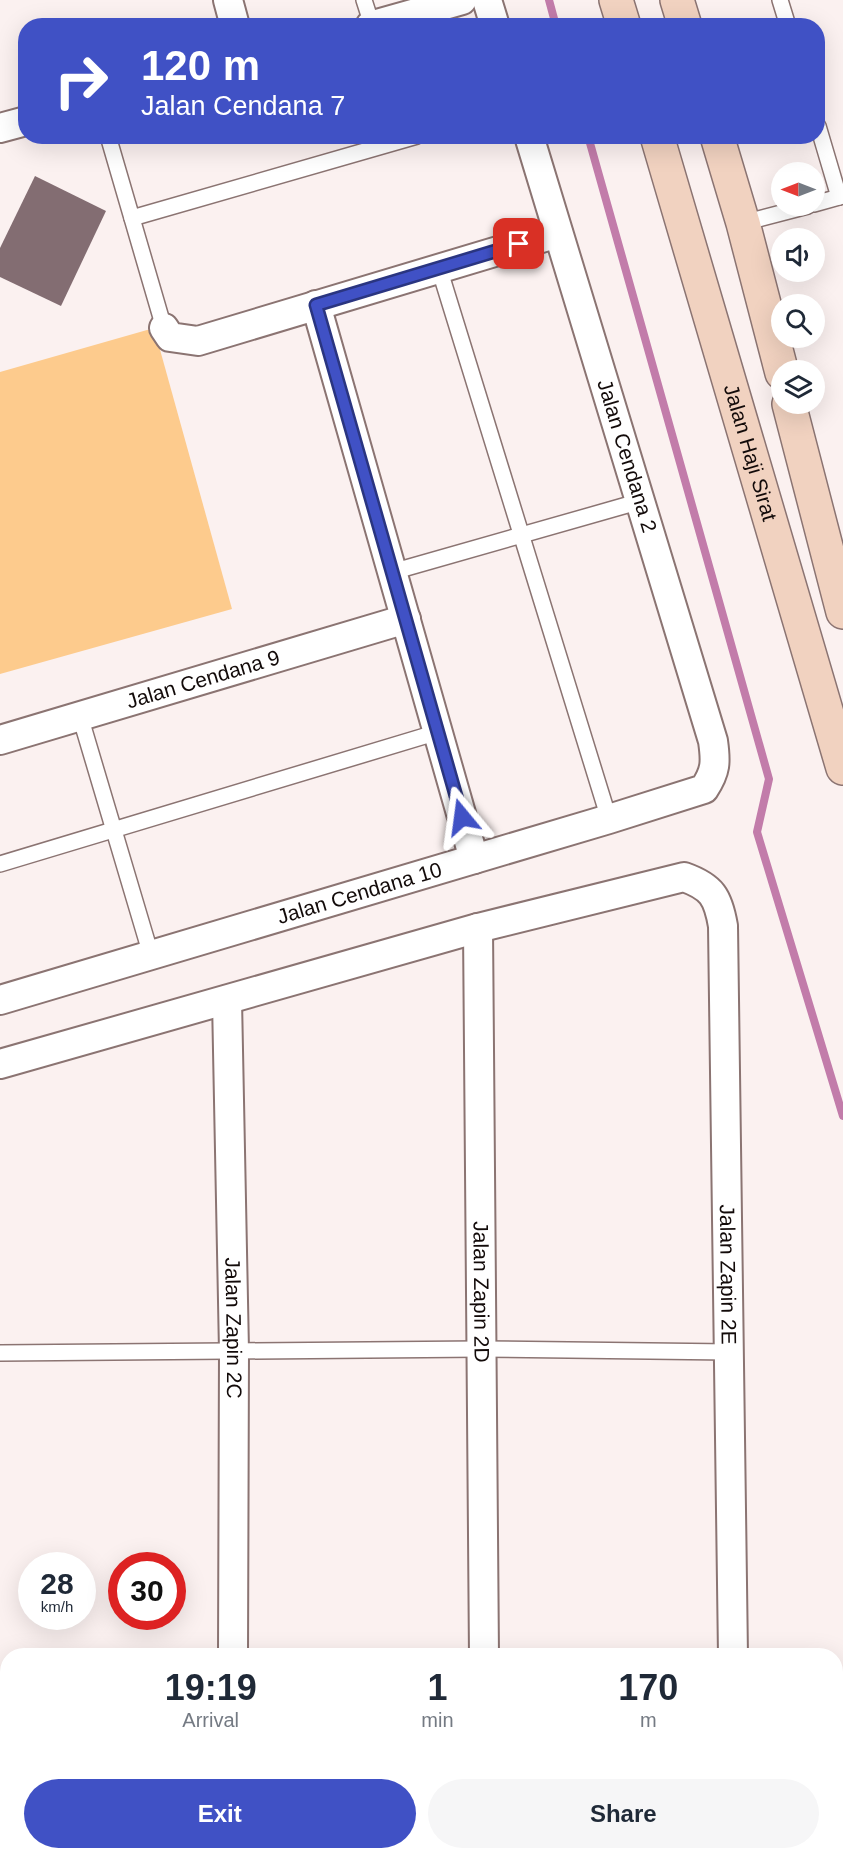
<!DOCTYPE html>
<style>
:root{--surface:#fff;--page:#f6f6f7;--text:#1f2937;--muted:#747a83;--accent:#4051c5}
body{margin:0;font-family:Helvetica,sans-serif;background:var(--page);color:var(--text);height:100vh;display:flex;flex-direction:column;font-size:22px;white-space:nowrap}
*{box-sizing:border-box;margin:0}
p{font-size:20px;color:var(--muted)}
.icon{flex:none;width:33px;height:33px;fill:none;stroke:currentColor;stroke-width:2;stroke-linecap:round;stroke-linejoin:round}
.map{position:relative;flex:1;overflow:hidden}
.panel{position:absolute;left:0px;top:1648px;width:843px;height:212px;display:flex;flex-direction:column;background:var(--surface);border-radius:24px 24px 0 0;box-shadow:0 6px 24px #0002}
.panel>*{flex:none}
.guide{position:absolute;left:18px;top:18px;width:807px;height:126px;border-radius:24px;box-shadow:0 6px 24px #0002;background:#4051c5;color:#fff;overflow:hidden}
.needle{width:39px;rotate:270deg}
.buttons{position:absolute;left:771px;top:162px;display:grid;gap:12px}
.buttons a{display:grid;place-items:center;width:54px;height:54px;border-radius:50%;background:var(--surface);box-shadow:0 6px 24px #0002;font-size:30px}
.speed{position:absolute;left:18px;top:1552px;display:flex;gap:12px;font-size:30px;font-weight:700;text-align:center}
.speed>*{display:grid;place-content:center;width:78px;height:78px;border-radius:50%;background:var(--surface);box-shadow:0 6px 24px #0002;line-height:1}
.speed small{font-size:15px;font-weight:400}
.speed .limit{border:9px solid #d22;background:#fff;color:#111}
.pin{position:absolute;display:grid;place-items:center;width:51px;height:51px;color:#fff;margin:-26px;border-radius:12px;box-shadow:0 3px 9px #0006}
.me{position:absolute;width:66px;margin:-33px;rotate:344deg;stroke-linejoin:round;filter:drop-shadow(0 0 4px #0008)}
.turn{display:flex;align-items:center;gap:21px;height:126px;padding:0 24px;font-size:27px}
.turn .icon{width:78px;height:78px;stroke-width:2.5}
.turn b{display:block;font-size:42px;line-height:51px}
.eta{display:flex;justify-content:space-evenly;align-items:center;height:102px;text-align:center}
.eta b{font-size:36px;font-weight:700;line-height:42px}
.cta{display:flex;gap:12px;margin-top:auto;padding:12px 24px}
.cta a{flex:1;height:69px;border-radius:36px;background:var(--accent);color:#fff;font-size:24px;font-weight:700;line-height:69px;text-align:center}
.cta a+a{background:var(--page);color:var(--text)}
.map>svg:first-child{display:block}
.green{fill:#fdcb8d}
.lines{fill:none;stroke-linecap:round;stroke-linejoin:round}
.stream{stroke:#c27caa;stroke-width:8}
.building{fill:#836d72}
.lane-casing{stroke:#8b7472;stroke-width:18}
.street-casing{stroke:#8b7472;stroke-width:32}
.secondary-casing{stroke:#8b7472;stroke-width:36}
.lane{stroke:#fff;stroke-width:15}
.street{stroke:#fff;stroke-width:28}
.secondary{stroke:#f1d2c0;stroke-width:33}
.route-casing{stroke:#2a3580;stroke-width:15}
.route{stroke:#4051c5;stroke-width:10}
.labels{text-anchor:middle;stroke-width:5;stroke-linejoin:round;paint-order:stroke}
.street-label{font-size:21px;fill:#120a09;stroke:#fff}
</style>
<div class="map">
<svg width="843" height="1859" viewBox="0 0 843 1859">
<rect width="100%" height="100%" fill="#fbf1f0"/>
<g class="green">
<path d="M154 328 232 609 0 674V372Z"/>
<path d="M83 1853 487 1852V1853L486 1859H83Z"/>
</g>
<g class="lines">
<g class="stream">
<path d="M549 0 556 26"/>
<path d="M588 136 769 779 757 832 843 1116"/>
</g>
</g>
<path class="building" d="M35 176 106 211 61 306 0 277V248Z"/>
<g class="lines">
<g class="lane-casing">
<g id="lane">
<path d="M364 0 372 25"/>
<path d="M780 0 788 26"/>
<path d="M818 126 839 197"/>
<path d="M108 136 164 328"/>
<path d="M814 204 843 196"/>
<path d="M132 218 417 136"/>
<path d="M743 223 808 206"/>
<path d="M439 268 609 819"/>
<path d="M392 572 641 501"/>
<path d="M80 716 151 955"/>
<path d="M0 864 438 732"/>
<path d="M0 1353 481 1349 730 1352"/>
<path d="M788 1859V1852"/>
</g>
</g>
<g class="street-casing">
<g id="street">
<path d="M228 0 235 26"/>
<path d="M487 0 495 26"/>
<path d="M370 26 462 0"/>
<path d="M0 128 26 121"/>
<path d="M316 305 474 859"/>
<path d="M164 328 170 337 198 341 558 233"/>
<path id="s1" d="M0 740 406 619"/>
<path id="s2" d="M478 928 484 1656"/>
<path id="s3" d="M0 1000 609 819 704 789C716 771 716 762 713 741L529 136"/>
<path id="s4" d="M227 1000 234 1351 233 1656"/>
<path id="s5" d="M0 1064 478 928 684 877C712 887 718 897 723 926L733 1656"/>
<path d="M0 1728H8"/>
<path d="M836 1782H843"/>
<path d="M0 1803H8"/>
<path d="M57 1852V1859"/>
</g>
</g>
<g class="secondary-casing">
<g id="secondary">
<path d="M616 0 624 26"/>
<path d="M677 0 685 26"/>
<path id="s6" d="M657 136 843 768"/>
<path d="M717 136 743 223 782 373"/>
<path d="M789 404 843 612"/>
</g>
</g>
<use href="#lane" class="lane"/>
<use href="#street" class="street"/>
<use href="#secondary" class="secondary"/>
</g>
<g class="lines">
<g class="route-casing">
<path id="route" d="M462 817 316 305 519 244"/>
</g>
<use href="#route" class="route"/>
</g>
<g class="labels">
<g class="street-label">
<text dy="7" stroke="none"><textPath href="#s6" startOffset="330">Jalan Haji Sirat</textPath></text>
<text transform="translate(627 456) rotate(73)" y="7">Jalan Cendana 2</text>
<text dy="7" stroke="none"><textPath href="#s1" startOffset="212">Jalan Cendana 9</textPath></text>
<text dy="7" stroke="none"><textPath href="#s3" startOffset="375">Jalan Cendana 10</textPath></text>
<text dy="7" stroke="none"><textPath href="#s5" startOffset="1125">Jalan Zapin 2E</textPath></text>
<text dy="7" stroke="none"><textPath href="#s2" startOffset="364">Jalan Zapin 2D</textPath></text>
<text dy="7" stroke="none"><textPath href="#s4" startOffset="328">Jalan Zapin 2C</textPath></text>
</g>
</g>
</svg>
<div class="buttons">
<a><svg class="needle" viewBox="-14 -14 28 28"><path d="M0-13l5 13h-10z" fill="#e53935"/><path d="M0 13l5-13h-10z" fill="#747a83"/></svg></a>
<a><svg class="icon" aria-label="sound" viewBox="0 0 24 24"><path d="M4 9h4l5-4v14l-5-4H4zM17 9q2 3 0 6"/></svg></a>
<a><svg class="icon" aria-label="search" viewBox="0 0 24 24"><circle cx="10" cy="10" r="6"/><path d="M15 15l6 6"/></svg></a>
<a><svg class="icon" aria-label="layers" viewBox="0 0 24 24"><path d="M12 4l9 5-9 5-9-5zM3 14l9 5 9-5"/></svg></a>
</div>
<div class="speed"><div>28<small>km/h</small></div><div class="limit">30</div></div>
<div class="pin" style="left:519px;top:244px;background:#d93025"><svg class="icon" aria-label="arrive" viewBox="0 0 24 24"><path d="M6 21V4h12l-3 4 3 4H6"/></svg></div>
<svg class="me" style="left:462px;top:817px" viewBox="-20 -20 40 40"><path d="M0-17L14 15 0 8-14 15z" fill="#4051c5" stroke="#fff" stroke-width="4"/></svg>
<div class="guide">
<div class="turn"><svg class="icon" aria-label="right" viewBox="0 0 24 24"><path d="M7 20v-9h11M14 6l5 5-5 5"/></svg><div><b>120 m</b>Jalan Cendana 7</div></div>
</div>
<section class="panel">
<div class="eta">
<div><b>19:19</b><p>Arrival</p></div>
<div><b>1</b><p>min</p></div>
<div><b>170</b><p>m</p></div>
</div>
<div class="cta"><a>Exit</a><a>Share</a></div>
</section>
</div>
